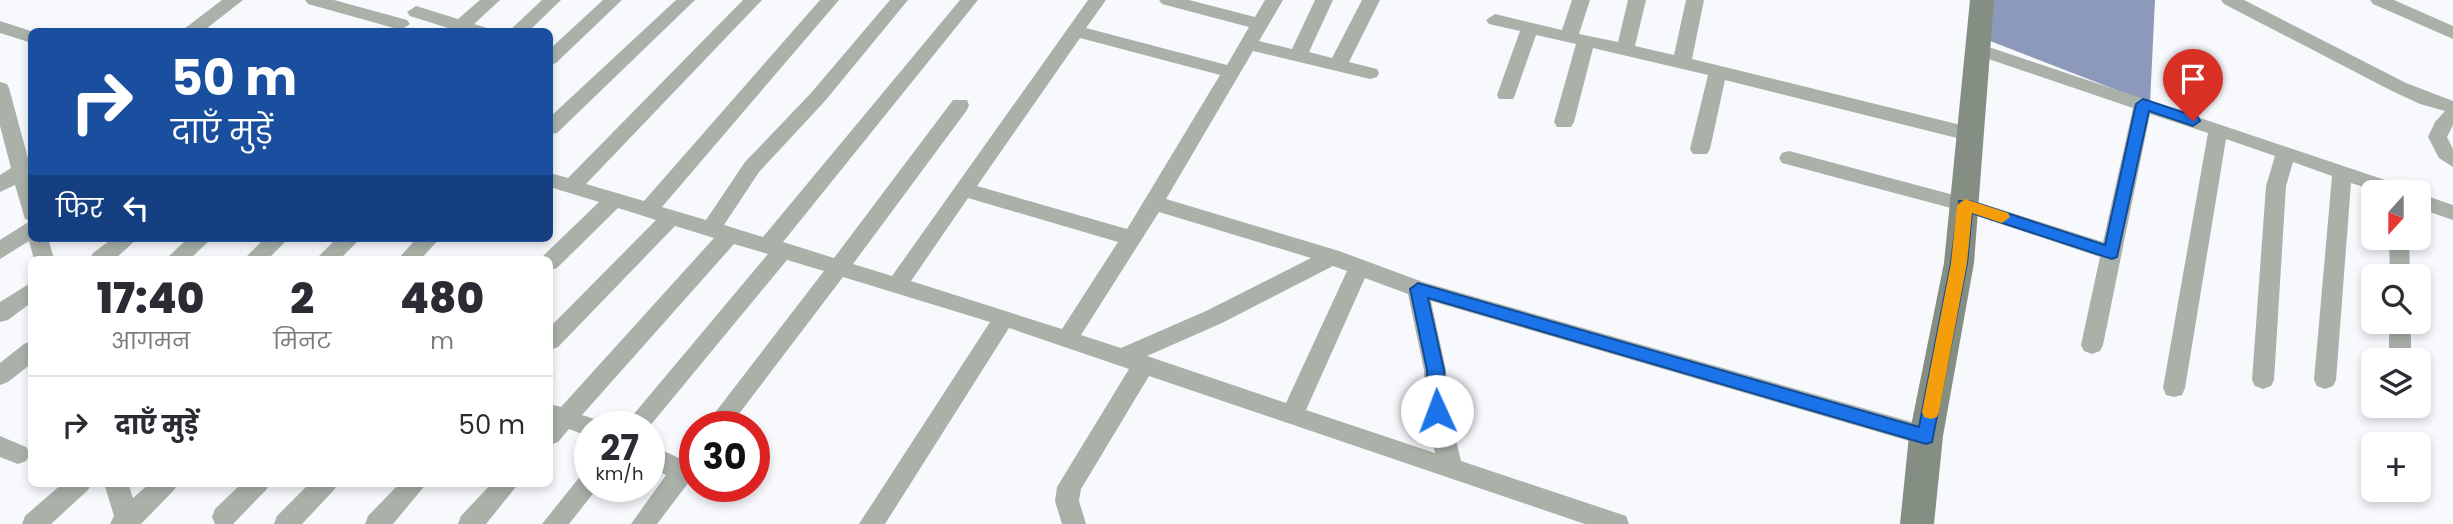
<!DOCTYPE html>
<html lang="hi">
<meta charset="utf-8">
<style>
:root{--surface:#fff;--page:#f7f7f7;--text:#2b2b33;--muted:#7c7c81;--line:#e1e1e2}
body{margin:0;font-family:Poppins,"Noto Sans Devanagari",sans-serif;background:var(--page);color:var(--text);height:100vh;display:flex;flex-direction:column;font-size:26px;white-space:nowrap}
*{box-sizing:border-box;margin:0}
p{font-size:23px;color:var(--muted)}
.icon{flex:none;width:38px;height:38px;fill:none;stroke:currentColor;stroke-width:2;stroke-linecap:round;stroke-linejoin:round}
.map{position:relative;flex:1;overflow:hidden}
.sheet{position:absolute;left:28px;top:256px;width:525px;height:231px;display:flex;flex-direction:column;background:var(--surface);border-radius:10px;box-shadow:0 4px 10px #0003}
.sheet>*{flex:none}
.guide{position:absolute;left:28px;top:28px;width:525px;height:214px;border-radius:10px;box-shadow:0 4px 10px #0003;background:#1a4fa0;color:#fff;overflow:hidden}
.needle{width:46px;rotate:201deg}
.tools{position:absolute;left:2361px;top:180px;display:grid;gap:14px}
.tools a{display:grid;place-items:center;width:70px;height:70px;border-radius:10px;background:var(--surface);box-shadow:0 4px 10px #0003;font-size:35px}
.speed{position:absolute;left:574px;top:411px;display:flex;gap:14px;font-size:35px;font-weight:700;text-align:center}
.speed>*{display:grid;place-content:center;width:91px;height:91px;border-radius:50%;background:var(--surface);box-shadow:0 4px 10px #0003;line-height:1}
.speed small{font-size:18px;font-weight:400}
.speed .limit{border:10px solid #d22;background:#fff;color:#111}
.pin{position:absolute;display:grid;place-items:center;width:60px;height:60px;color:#fff;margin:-72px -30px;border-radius:50% 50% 50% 0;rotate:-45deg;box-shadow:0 0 7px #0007}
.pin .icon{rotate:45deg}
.me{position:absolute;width:77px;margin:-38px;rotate:358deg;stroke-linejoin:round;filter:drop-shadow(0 0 5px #0008)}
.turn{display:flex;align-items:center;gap:24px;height:147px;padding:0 28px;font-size:32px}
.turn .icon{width:91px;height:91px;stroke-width:2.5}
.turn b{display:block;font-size:49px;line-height:60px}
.then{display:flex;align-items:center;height:66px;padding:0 28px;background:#0003;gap:14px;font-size:26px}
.eta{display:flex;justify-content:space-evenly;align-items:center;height:119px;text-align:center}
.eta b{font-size:42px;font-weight:800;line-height:49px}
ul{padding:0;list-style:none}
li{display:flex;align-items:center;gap:21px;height:98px;padding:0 28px;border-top:2px solid var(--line)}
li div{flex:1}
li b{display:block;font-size:26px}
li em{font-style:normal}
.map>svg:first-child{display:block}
.water{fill:#8c99ba}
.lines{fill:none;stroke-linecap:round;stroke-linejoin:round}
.street{fill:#aab1a9;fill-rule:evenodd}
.secondary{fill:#848e83;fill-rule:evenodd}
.route{fill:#1a73e8;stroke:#114b97;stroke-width:2}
.slow{fill:#f59e0b}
</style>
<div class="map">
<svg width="2453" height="524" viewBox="0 0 2453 524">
<rect width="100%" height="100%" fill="#f7f9fd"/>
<path class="water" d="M1991 0H2155L2150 103 1985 39Z"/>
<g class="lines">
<g class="street">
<path d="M222 0H243L202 32H180Z"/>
<path d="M305 0H334L407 20 410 24 401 30 308 4Z"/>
<path d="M480 0H500L474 24 487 28 490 32H445L448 28 410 16 407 12 416 6 458 19Z"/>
<path d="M542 0H561L528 32H508Z"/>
<path d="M603 0H622L556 63 550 65V49Z"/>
<path d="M676 0H695L557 133 550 134V117Z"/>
<path d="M743 0H762L586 184 644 201 820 0H839L662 207 706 220 745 162 811 93 890 0H908L825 101 759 172 724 225 763 237 960 0H978L783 242 834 258 953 100H967L969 105 967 110 853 264 892 276 1088 0H1106L1086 28 1227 65 1249 27 1162 4 1159 0H1189L1255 17 1265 0H1283L1259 41 1292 49 1315 0H1333L1309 52 1332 58 1362 0H1380L1349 62 1377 69 1379 73 1377 77 1370 79 1253 51 1166 199 1339 251 1423 282 1926 426 1934 429 1938 436 1934 443 1926 446 1431 301 1446 370 1449 411 1461 461 1626 516 1629 524H1585L1149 376 1081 489 1079 501 1086 524H1062L1055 501 1057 487 1129 369 1009 328 885 524H859L990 322 843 277 729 427H704L824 271 787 260 649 427H623L768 254 734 244 582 415 598 420 602 427H590V437L569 429 558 442 550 445V404L561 407 714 238 675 226 558 347 550 350V327L656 220 618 208 557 268 550 270V259H541L543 256 599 202 550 187V173L568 178ZM1080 38 1220 75 1127 229 977 186ZM968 198 1118 242 1062 329 911 281ZM1159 212 1311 258 1206 311 1121 348 1081 335ZM1333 266 1347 271 1286 403 1147 356 1222 323ZM1365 278 1408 294 1424 370 1425 411 1435 453 1306 410Z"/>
<path d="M1572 0H1590L1579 34 1618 42 1628 0H1646L1635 46 1674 55 1686 0H1704L1692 59 1969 127 1976 129 1979 134 1976 139 1969 141 1725 80 1710 149 1707 154H1693L1690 149 1708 75 1593 48 1574 122 1571 127H1557L1554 122 1576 44 1536 35 1515 95 1513 99H1499L1497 95 1520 31 1489 24 1486 20 1495 14 1562 30Z"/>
<path d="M2221 0H2244L2406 83 2453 101V125L2447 137 2453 149V167L2439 158 2428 137 2435 122 2445 111 2420 104 2392 91 2224 4Z"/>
<path d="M2370 0H2394L2453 26V39L2373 4Z"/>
<path d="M0 21 34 32H32V43L0 33Z"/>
<path d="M1977 43 2406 187 2409 192H2379L2351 183 2336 380 2333 386 2325 389 2317 386 2314 380 2332 176 2293 162 2286 186 2274 380 2271 386 2263 389 2255 386 2252 380 2266 186 2275 156 2226 139 2185 388 2182 395 2174 397 2166 395 2163 388 2208 133 2150 114 2103 345 2100 351 2092 354 2084 351 2081 345 2100 257 1962 211 1782 163 1779 158 1782 153 1789 151 1965 198 2103 242 2133 108 1971 53 1968 49Z"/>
<path d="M0 82 7 84 9 88 32 173V238H48L54 259H34L29 241 0 259V240L30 221 25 219 15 185 0 192V175L11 168 0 126Z"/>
<path d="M2418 193 2453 205V220L2418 208Z"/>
<path d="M113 238H138L115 259H90L93 253Z"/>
<path d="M188 238H212L190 259H166Z"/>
<path d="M265 238H289L268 259H244Z"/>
<path d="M337 238H361L340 259H316Z"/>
<path d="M417 238H440L421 259H398Z"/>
<path d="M2389 238H2409L2410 276H2390Z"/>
<path d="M32 282V302L8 320 0 322V302Z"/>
<rect x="2389" y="322" width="22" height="38"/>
<path d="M32 341V363L8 382 0 385V363L24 344Z"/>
<path d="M0 436 26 447 30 454 26 461 18 464 0 457Z"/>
<path d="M649 444 679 458 687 448 695 445V474L657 524H631L666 475 649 466Z"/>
<path d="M590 471V486H599L569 524H542L582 474Z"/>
<path d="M63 483H92L88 490 51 524H22L25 516Z"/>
<path d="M104 483H128L133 498 150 483H178L174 490 141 524H110L114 516Z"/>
<path d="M242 483H270L266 490 233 524H215L212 517 215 509Z"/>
<path d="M310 483H338L334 490 302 524H274L277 516Z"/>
<path d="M400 483H427L393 524H365L368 516Z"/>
<path d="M492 483H519L486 524H458L461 516Z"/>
</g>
<path class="secondary" d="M1970 0H1994L1974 263 1943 436 1934 524H1900L1909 436 1944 263Z"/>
</g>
<path class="route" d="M2143 99 2198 117 2200 121 2193 126 2149 111 2117 257 2112 259 1972 213 1967 263 1932 442 1926 444 1428 298 1444 370 1445 411 1443 416 1437 418 1430 416 1428 411 1427 370 1410 289 1418 283 1919 427 1951 263 1959 201H1970L2105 245 2136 104Z"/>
<path class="slow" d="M1965 199 2008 213 2010 217 2002 223 1972 213 1967 263 1939 412 1937 417 1931 419 1924 417 1922 412 1951 263 1957 205Z"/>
</svg>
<div class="tools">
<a><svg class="needle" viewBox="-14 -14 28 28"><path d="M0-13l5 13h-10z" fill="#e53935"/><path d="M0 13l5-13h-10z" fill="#7c7c81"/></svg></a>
<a><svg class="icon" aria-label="search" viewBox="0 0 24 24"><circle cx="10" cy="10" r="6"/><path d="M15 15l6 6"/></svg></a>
<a><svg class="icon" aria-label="layers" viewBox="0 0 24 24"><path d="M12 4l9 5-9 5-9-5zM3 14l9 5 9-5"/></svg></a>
<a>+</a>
</div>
<div class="speed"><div>27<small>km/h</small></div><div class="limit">30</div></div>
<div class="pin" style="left:2193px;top:121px;background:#d93025"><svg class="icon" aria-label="arrive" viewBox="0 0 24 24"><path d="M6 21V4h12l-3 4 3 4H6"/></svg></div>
<svg class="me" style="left:1437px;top:411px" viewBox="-20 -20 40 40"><circle r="19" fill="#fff"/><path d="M0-13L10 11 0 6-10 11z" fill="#1a73e8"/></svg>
<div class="guide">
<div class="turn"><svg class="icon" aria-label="right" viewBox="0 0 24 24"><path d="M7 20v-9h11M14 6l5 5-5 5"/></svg><div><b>50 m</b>दाएँ मुड़ें</div></div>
<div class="then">फिर<svg class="icon" aria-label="left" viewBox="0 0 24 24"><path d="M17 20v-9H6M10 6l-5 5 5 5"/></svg></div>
</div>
<section class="sheet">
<div class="eta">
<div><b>17:40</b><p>आगमन</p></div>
<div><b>2</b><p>मिनट</p></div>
<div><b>480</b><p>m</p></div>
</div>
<ul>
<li><svg class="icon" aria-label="right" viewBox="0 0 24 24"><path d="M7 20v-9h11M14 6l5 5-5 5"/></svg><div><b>दाएँ मुड़ें</b></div><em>50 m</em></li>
</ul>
</section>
</div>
